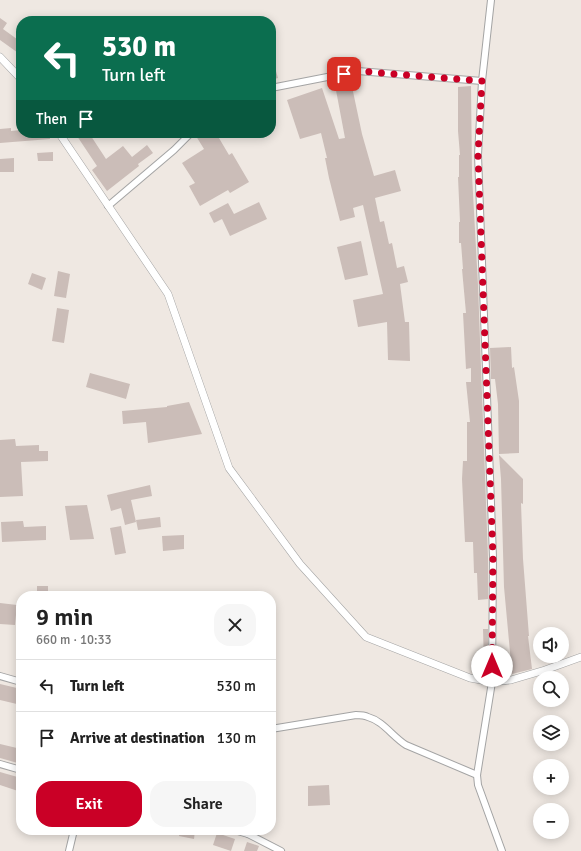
<!DOCTYPE html>
<meta charset="utf-8">
<style>
:root{--surface:#fff;--page:#f6f6f6;--text:#222;--muted:#767676;--line:#e0e0e0;--accent:#ca0026}
body{margin:0;font-family:Signika,sans-serif;background:var(--page);color:var(--text);height:100vh;display:flex;flex-direction:column;font-size:15px;white-space:nowrap}
*{box-sizing:border-box;margin:0}
p{font-size:13px;color:var(--muted)}
.icon{flex:none;width:22px;height:22px;fill:none;stroke:currentColor;stroke-width:2;stroke-linecap:round;stroke-linejoin:round}
.map{position:relative;flex:1;overflow:hidden}
.panel{position:absolute;left:16px;top:591px;width:260px;height:244px;display:flex;flex-direction:column;background:var(--surface);border-radius:16px;box-shadow:0 2px 10px #0003}
.panel>*{flex:none}
.guide{position:absolute;left:16px;top:16px;width:260px;height:122px;border-radius:16px;box-shadow:0 2px 10px #0003;background:#0b6e4f;color:#fff;overflow:hidden}
.tools{position:absolute;left:533px;top:627px;display:grid;gap:8px}
.tools a{display:grid;place-items:center;width:36px;height:36px;border-radius:50%;background:var(--surface);box-shadow:0 2px 10px #0003;font-size:20px}
.pin{position:absolute;display:grid;place-items:center;width:34px;height:34px;color:#fff;margin:-17px;border-radius:8px;box-shadow:0 2px 6px #0006}
.me{position:absolute;width:44px;margin:-22px;rotate:0deg;stroke-linejoin:round;filter:drop-shadow(0 0 3px #0008)}
.turn{display:flex;align-items:center;gap:14px;height:84px;padding:0 20px;font-size:18px}
.turn .icon{width:52px;height:52px;stroke-width:2.5}
.turn b{display:block;font-size:28px;line-height:34px}
.then{display:flex;align-items:center;height:38px;padding:0 20px;background:#0003;gap:8px;font-size:15px}
.round{display:grid;place-items:center;flex:none;width:42px;height:42px;border-radius:16px;background:var(--page)}
.overview{display:flex;align-items:center;justify-content:space-between;height:68px;padding:0 20px}
h1{font-size:24px;font-weight:600;line-height:30px}
.cta{display:flex;gap:8px;margin-top:auto;padding:8px 20px}
.cta a{flex:1;height:46px;border-radius:16px;background:var(--accent);color:#fff;font-size:16px;font-weight:600;line-height:46px;text-align:center}
.cta a+a{background:var(--page);color:var(--text)}
ul{padding:0;list-style:none}
li{display:flex;align-items:center;gap:12px;height:52px;padding:0 20px;border-top:1px solid var(--line)}
li div{flex:1}
li b{display:block;font-size:15px}
li em{font-style:normal}
.map>svg:first-child{display:block}
.building{fill:#cbbdb8}
.lines{fill:none;stroke-linecap:round;stroke-linejoin:round}
.minor-casing{stroke:#a4a4a4;stroke-width:8}
.tertiary-casing{stroke:#a4a4a4;stroke-width:8}
.minor{stroke:#fff;stroke-width:6}
.tertiary{stroke:#fff;stroke-width:7}
.route{stroke:#ca0026;stroke-width:7;stroke-dasharray:0 12.6}
</style>
<div class="map">
<svg width="581" height="851" viewBox="0 0 581 851">
<rect width="100%" height="100%" fill="#efe8e2"/>
<g class="building">
<path d="M0 18 7 23 3 29 21 42V55L0 40Z"/>
<path d="M271 61H273L278 78 271 80Z"/>
<path d="M351 82 362 134 374 176 395 170 401 191 375 198 380 222 384 221 389 244 392 243 397 268 404 266 408 282 400 284 405 322H409L410 361 388 360 387 322 358 327 353 300 383 294 363 205 353 208 355 217 340 221 329 178 325 158H327L321 133 300 139 287 100 322 88 339 139 345 138 335 85Z"/>
<path d="M471 86 472 175 478 285 488 557V599L478 600 477 573H474L473 542H465L462 479 463 461H467V422H470L466 382H471V368L466 369 463 313H466L462 269H463L461 243H459V222H460L458 177H459V155H460L458 131V87Z"/>
<path d="M11 128V131L21 130V133H49L50 139 0 143V129Z"/>
<path d="M75 133H89L106 159 123 146 132 157 147 145 153 153 138 164 139 166 107 191 92 170 97 166Z"/>
<path d="M200 133H216L229 155 232 153 249 182 230 193 228 190 200 206 189 186 195 183 182 163 204 149 196 136Z"/>
<path d="M53 152V161H38L37 153Z"/>
<path d="M14 158V172H0V159Z"/>
<path d="M259 202 267 219 230 236 222 219 214 223 209 213 228 203 234 214Z"/>
<path d="M361 241 368 275 345 280 337 247Z"/>
<path d="M58 271 70 274 66 298 54 296Z"/>
<path d="M32 273 46 278 42 290 28 284Z"/>
<path d="M57 308 69 310 64 343 52 341Z"/>
<path d="M511 347 512 368 514 367 519 401V453L499 454 498 404 495 379H491L490 348Z"/>
<path d="M90 373 130 384 126 399 86 387Z"/>
<path d="M189 402 202 434 148 443 146 422 123 424 122 411 167 407V406Z"/>
<path d="M15 439 16 446 39 445V451H48V461L21 462 23 496 0 497V440Z"/>
<path d="M499 455 523 479V504L521 503 523 559 529 636H528L532 669 512 674 504 587 501 479Z"/>
<path d="M150 485 152 496 131 500 136 522 125 525 121 508 111 511 107 495Z"/>
<path d="M87 505 94 539 70 540 65 506Z"/>
<path d="M160 517 161 527 138 530 136 520Z"/>
<path d="M23 521 24 527 46 526V540L2 542 1 522Z"/>
<path d="M121 526 126 553 115 555 110 528Z"/>
<path d="M184 535V549L163 551 162 536Z"/>
<rect x="37" y="586" width="11" height="10"/>
<path d="M0 603 17 605 15 625 0 624Z"/>
<path d="M483 629H488V665H484Z"/>
<path d="M0 684 21 689V705L0 700Z"/>
<path d="M0 744 21 749V764L0 758Z"/>
<path d="M0 772 21 778V792L0 785Z"/>
<path d="M329 785 330 805 308 806V786Z"/>
<path d="M180 830H195L194 839 179 836Z"/>
<path d="M217 833 235 839 231 851 213 845Z"/>
<path d="M247 842 259 846 257 851H244Z"/>
</g>
<g class="lines">
<g class="minor-casing">
<g id="minor">
<path d="M491 0 482 81 478 155 493 557 492 682 477 775 478 785 502 851"/>
<path d="M271 88 358 71 482 81"/>
<path d="M108 206 174 150 191 133"/>
<path d="M0 676 21 682"/>
<path d="M271 729 356 715C360 715 364 715 368 717 383 721 393 737 406 745L477 775"/>
<path d="M0 764 21 770"/>
<path d="M234 830 248 834"/>
<path d="M249 830 248 834 281 851"/>
<path d="M69 851 74 830"/>
</g>
</g>
<g class="tertiary-casing">
<g id="tertiary">
<path d="M0 57 21 79"/>
<path d="M59 133 168 294 229 468 300 564 366 637 470 678 492 682 511 680 545 670 581 657"/>
</g>
</g>
<use href="#minor" class="minor"/>
<use href="#tertiary" class="tertiary"/>
</g>
<g class="lines">
<path class="route" d="M344 74 358 71 482 81 478 155 493 557 492 666"/>
</g>
</svg>
<div class="tools">
<a><svg class="icon" aria-label="sound" viewBox="0 0 24 24"><path d="M4 9h4l5-4v14l-5-4H4zM17 9q2 3 0 6"/></svg></a>
<a><svg class="icon" aria-label="search" viewBox="0 0 24 24"><circle cx="10" cy="10" r="6"/><path d="M15 15l6 6"/></svg></a>
<a><svg class="icon" aria-label="layers" viewBox="0 0 24 24"><path d="M12 4l9 5-9 5-9-5zM3 14l9 5 9-5"/></svg></a>
<a>+</a>
<a>−</a>
</div>
<div class="pin" style="left:344px;top:74px;background:#d93025"><svg class="icon" aria-label="arrive" viewBox="0 0 24 24"><path d="M6 21V4h12l-3 4 3 4H6"/></svg></div>
<svg class="me" style="left:492px;top:666px" viewBox="-20 -20 40 40"><circle r="19" fill="#fff"/><path d="M0-13L10 11 0 6-10 11z" fill="#ca0026"/></svg>
<div class="guide">
<div class="turn"><svg class="icon" aria-label="left" viewBox="0 0 24 24"><path d="M17 20v-9H6M10 6l-5 5 5 5"/></svg><div><b>530 m</b>Turn left</div></div>
<div class="then">Then<svg class="icon" aria-label="arrive" viewBox="0 0 24 24"><path d="M6 21V4h12l-3 4 3 4H6"/></svg></div>
</div>
<section class="panel">
<div class="overview"><div><h1>9 min</h1><p>660 m · 10:33</p></div><a class="round"><svg class="icon" aria-label="close" viewBox="0 0 24 24"><path d="M6 6l12 12M18 6L6 18"/></svg></a></div>
<ul>
<li><svg class="icon" aria-label="left" viewBox="0 0 24 24"><path d="M17 20v-9H6M10 6l-5 5 5 5"/></svg><div><b>Turn left</b></div><em>530 m</em></li>
<li><svg class="icon" aria-label="arrive" viewBox="0 0 24 24"><path d="M6 21V4h12l-3 4 3 4H6"/></svg><div><b>Arrive at destination</b></div><em>130 m</em></li>
</ul>
<div class="cta"><a>Exit</a><a>Share</a></div>
</section>
</div>
